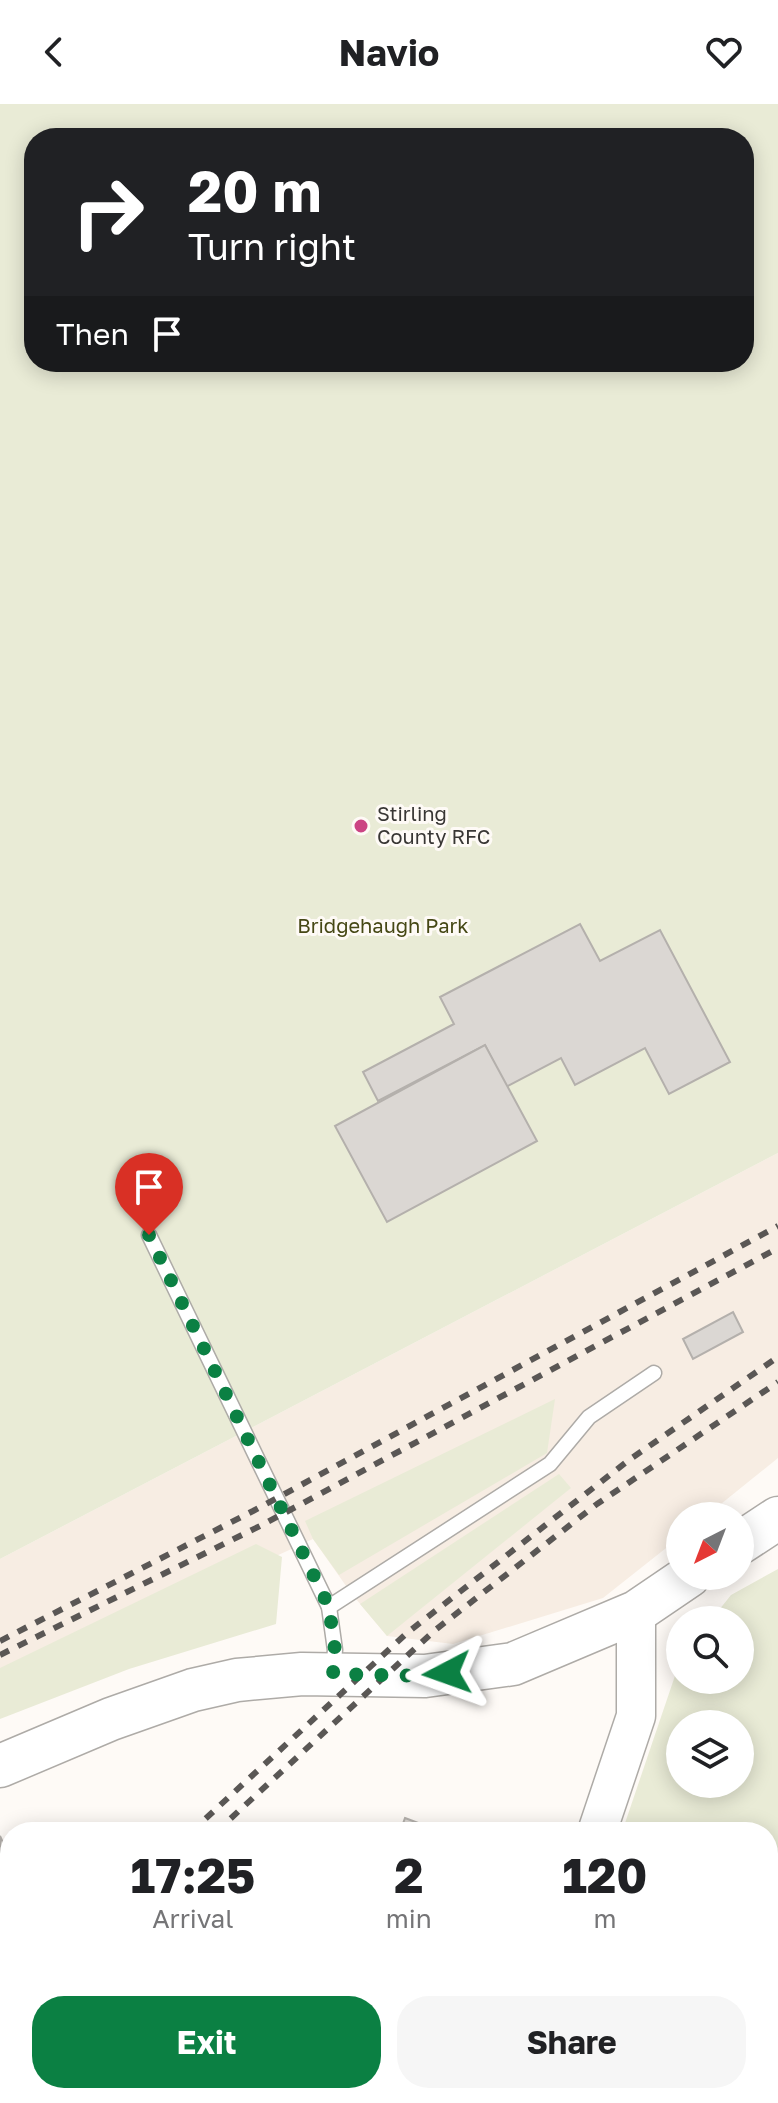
<!DOCTYPE html>
<style>
:root{--surface:#fff;--page:#f6f6f6;--text:#202124;--muted:#757577;--accent:#0b8043}
body{margin:0;font-family:"Golos Text",sans-serif;background:var(--page);color:var(--text);height:100vh;display:flex;flex-direction:column;font-size:30px;white-space:nowrap}
*{box-sizing:border-box;margin:0}
p{font-size:26px;color:var(--muted)}
.icon{flex:none;width:44px;height:44px;fill:none;stroke:currentColor;stroke-width:2;stroke-linecap:round;stroke-linejoin:round}
.map{position:relative;flex:1;overflow:hidden}
.panel{position:absolute;left:0px;top:1718px;width:778px;height:282px;display:flex;flex-direction:column;background:var(--surface);border-radius:32px 32px 0 0;box-shadow:0 4px 20px #0003}
.panel>*{flex:none}
.guide{position:absolute;left:24px;top:24px;width:730px;height:244px;border-radius:32px;box-shadow:0 4px 20px #0003;background:#202124;color:#fff;overflow:hidden}
.needle{width:52px;rotate:222deg}
.controls{position:absolute;left:666px;top:1398px;display:grid;gap:16px}
.controls a{display:grid;place-items:center;width:88px;height:88px;border-radius:50%;background:var(--surface);box-shadow:0 4px 20px #0003;font-size:40px}
.pin{position:absolute;display:grid;place-items:center;width:68px;height:68px;color:#fff;margin:-82px -34px;border-radius:50% 50% 50% 0;rotate:-45deg;box-shadow:0 0 8px #0007}
.pin .icon{rotate:45deg}
.me{position:absolute;width:88px;margin:-44px;rotate:266deg;stroke-linejoin:round;filter:drop-shadow(0 0 6px #0008)}
.turn{display:flex;align-items:center;gap:28px;height:168px;padding:0 32px;font-size:36px}
.turn .icon{width:104px;height:104px;stroke-width:2.5}
.turn b{display:block;font-size:56px;line-height:68px}
.then{display:flex;align-items:center;height:76px;padding:0 32px;background:#0003;gap:16px;font-size:30px}
.eta{display:flex;justify-content:space-evenly;align-items:center;height:136px;text-align:center}
.eta b{font-size:48px;font-weight:700;line-height:56px}
.button{display:flex;gap:16px;margin-top:auto;padding:16px 32px}
.button a{flex:1;height:92px;border-radius:32px;background:var(--accent);color:#fff;font-size:32px;font-weight:700;line-height:92px;text-align:center}
.button a+a{background:var(--page);color:var(--text)}
header{display:flex;justify-content:space-between;align-items:center;height:104px;padding:0 32px;background:var(--surface);font-size:36px;font-weight:700}
.map>svg:first-child{display:block}
.built{fill:#f7ede3}
.green{fill:#e9ebd6;fill-rule:evenodd}
.building{fill:#dbd7d3;stroke:#b4b0ac;stroke-width:2}
.lines{fill:none;stroke-linecap:round;stroke-linejoin:round}
.lane-casing{stroke:#aeaba7;stroke-width:17}
.street-casing{stroke:#aeaba7;stroke-width:29}
.secondary-casing{stroke:#aeaba7;stroke-width:41}
.primary-casing{stroke:#aeaba7;stroke-width:45}
.lane{stroke:#fff;stroke-width:14}
.street{stroke:#fff;stroke-width:26}
.secondary{stroke:#fff;stroke-width:38}
.primary{stroke:#fff;stroke-width:42}
.rail{stroke:#5a5755;stroke-width:6;stroke-dasharray:10 10;stroke-linecap:butt}
.route{stroke:#0b8043;stroke-width:14;stroke-dasharray:0 25.2}
.poi-dot{fill:#cb4483;stroke:#fefaf6;stroke-width:3}
.labels{text-anchor:middle;stroke-width:6;stroke-linejoin:round;paint-order:stroke}
.poi-label{font-size:20px;fill:#383634;stroke:#fefaf6;text-anchor:start}
.park-label{font-size:20px;fill:#464815;stroke:#fefaf6}
</style>
<header><svg class="icon" aria-label="back" viewBox="0 0 24 24"><path d="M15 5l-7 7 7 7"/></svg>Navio<svg class="icon" aria-label="heart" viewBox="0 0 24 24"><path d="M12 20l-8-8c-3-5 5-10 8-4 3-6 11-1 8 4z"/></svg></header>
<div class="map">
<svg width="778" height="1999" viewBox="0 0 778 1999">
<rect width="100%" height="100%" fill="#fefaf6"/>
<g class="built">
<path d="M778 1049V1354L706 1412H680V1433L603 1494 453 1540 387 1532 351 1489 313 1435 0 1580V1455Z"/>
<path d="M768 1922H772L778 1999H522L525 1990H768Z"/>
</g>
<g class="green">
<path d="M0 0H778V1049L0 1455ZM34 34H744V258H34Z"/>
<path d="M555 1295 547 1349 339 1471 313 1435 305 1417Z"/>
<path d="M559 1370 571 1384 387 1532 360 1500Z"/>
<path d="M256 1440 282 1453 276 1520 129 1565 0 1615V1564Z"/>
<path d="M778 1465V1769L768 1771V1728H622L680 1557V1576H740V1516H711L731 1491ZM680 1620H740V1680H680Z"/>
</g>
<g class="building">
<path d="M580 820 600 857 660 826 730 958 669 990 645 944 575 981 561 954 506 983 485 941 378 997 363 968 454 920 440 893Z"/>
<path d="M485 941 537 1037 387 1118 335 1022Z"/>
<path d="M733 1208 743 1228 693 1255 683 1235Z"/>
<path d="M405 1714 442 1728H400Z"/>
<path d="M0 1732 10 1754V1761L0 1766Z"/>
<path d="M778 1825V1876L768 1878V1827Z"/>
<path d="M405 1990H459L456 1999H401Z"/>
</g>
<g class="lines">
<g class="lane-casing">
<g id="lane">
<path d="M149 1131 329 1503 335 1546 333 1566"/>
<path d="M329 1503 550 1360 589 1313 654 1269"/>
<path d="M172 1990 182 1999"/>
<path d="M596 1990 629 1999"/>
</g>
</g>
<g class="street-casing">
<g id="street">
<path d="M768 1789 778 1787"/>
<path d="M251 1999 254 1990"/>
</g>
</g>
<g class="secondary-casing">
<g id="secondary">
<path d="M597 1728 636 1612V1508"/>
<path d="M501 1999 505 1990"/>
</g>
</g>
<g class="primary-casing">
<g id="primary">
<path d="M740 1439 778 1414"/>
<path d="M0 1662 111 1615 193 1586 237 1576 302 1570 425 1572 513 1560 636 1508 689 1472"/>
</g>
</g>
<use href="#lane" class="lane"/>
<use href="#street" class="street"/>
<use href="#secondary" class="secondary"/>
<use href="#primary" class="primary"/>
<g class="rail">
<path d="M0 1537 253 1407 778 1122"/>
<path d="M0 1551 262 1421 778 1144"/>
<path d="M191 1728 407 1529 629 1356 778 1253"/>
<path d="M216 1728 434 1527 597 1400 778 1278"/>
<path d="M0 1920 10 1909"/>
<path d="M0 1952 10 1941"/>
</g>
</g>
<g class="lines">
<path class="route" d="M149 1131 329 1503 335 1546 333 1570 425 1572 447 1569"/>
</g>
<circle class="poi-dot" cx="361" cy="722" r="8"/>
<g class="labels">
<g class="poi-label">
<text x="377" y="717">Stirling<tspan x="377" dy="23">County RFC</tspan></text>
</g>
<g class="park-label">
<text x="383" y="829">Bridgehaugh Park</text>
</g>
</g>
</svg>
<div class="controls">
<a><svg class="needle" viewBox="-14 -14 28 28"><path d="M0-13l5 13h-10z" fill="#e53935"/><path d="M0 13l5-13h-10z" fill="#757577"/></svg></a>
<a><svg class="icon" aria-label="search" viewBox="0 0 24 24"><circle cx="10" cy="10" r="6"/><path d="M15 15l6 6"/></svg></a>
<a><svg class="icon" aria-label="layers" viewBox="0 0 24 24"><path d="M12 4l9 5-9 5-9-5zM3 14l9 5 9-5"/></svg></a>
</div>
<div class="pin" style="left:149px;top:1131px;background:#d93025"><svg class="icon" aria-label="arrive" viewBox="0 0 24 24"><path d="M6 21V4h12l-3 4 3 4H6"/></svg></div>
<svg class="me" style="left:447px;top:1569px" viewBox="-20 -20 40 40"><path d="M0-17L14 15 0 8-14 15z" fill="#0b8043" stroke="#fff" stroke-width="4"/></svg>
<div class="guide">
<div class="turn"><svg class="icon" aria-label="right" viewBox="0 0 24 24"><path d="M7 20v-9h11M14 6l5 5-5 5"/></svg><div><b>20 m</b>Turn right</div></div>
<div class="then">Then<svg class="icon" aria-label="arrive" viewBox="0 0 24 24"><path d="M6 21V4h12l-3 4 3 4H6"/></svg></div>
</div>
<section class="panel">
<div class="eta">
<div><b>17:25</b><p>Arrival</p></div>
<div><b>2</b><p>min</p></div>
<div><b>120</b><p>m</p></div>
</div>
<div class="button"><a>Exit</a><a>Share</a></div>
</section>
</div>
